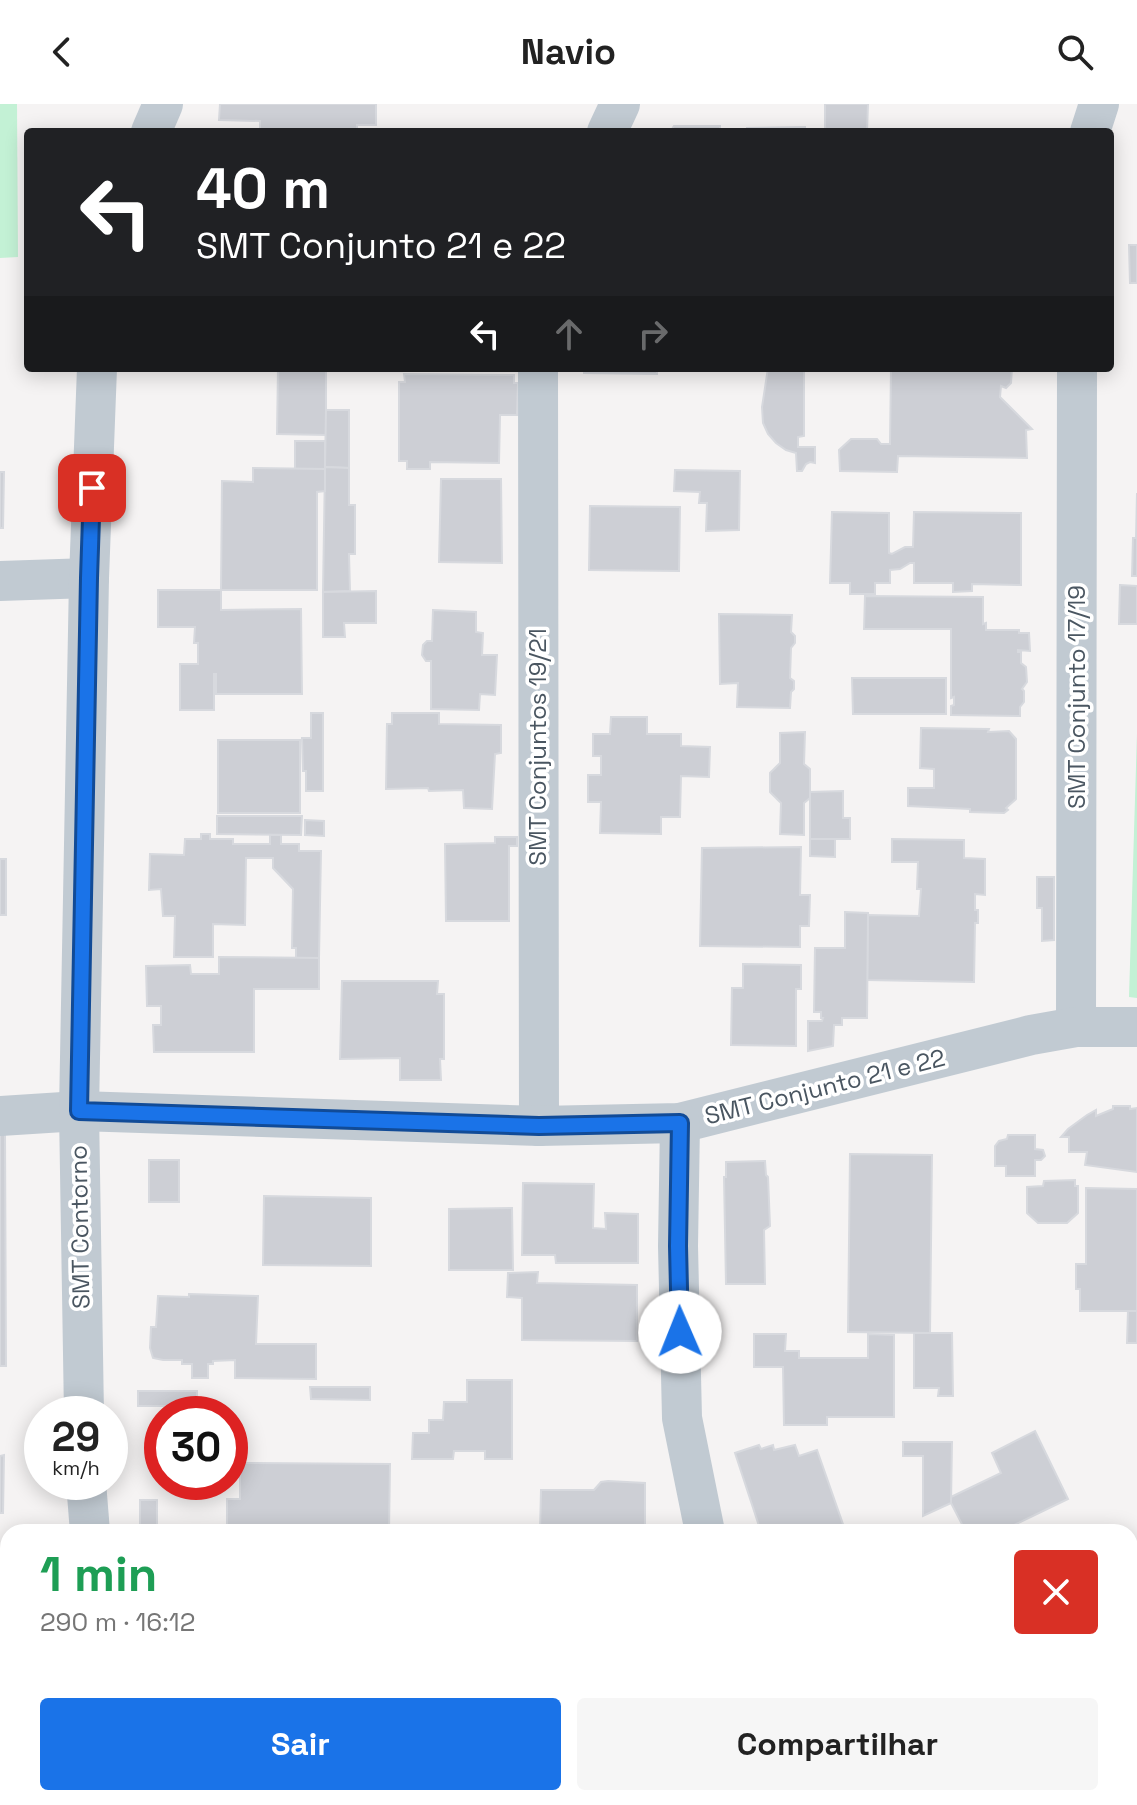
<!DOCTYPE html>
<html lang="pt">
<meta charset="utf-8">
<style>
:root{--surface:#fff;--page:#f6f6f6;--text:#222;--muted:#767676;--accent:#1a73e8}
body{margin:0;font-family:"Space Grotesk",sans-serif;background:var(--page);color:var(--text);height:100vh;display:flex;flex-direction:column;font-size:30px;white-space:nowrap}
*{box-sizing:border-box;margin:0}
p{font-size:26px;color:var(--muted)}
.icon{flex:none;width:44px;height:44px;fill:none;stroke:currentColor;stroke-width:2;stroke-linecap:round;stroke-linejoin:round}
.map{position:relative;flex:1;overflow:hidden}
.details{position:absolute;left:0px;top:1420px;width:1138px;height:282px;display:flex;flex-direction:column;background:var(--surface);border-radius:24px 24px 0 0;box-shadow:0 4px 20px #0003}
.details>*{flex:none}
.top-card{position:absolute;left:24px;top:24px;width:1090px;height:244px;border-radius:8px;box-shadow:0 4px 20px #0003;background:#202124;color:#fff;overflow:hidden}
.speed{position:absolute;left:24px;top:1292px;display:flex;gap:16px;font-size:40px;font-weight:700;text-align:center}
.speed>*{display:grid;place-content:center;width:104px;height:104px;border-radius:50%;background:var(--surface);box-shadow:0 4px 20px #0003;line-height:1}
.speed small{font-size:20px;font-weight:400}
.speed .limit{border:12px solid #d22;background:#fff;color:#111}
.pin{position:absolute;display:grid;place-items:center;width:68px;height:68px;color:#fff;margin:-34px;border-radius:16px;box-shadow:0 4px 12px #0006}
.me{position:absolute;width:88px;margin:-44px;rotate:359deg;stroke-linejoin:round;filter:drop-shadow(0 0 6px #0008)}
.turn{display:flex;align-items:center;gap:28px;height:168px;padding:0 40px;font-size:36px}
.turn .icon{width:104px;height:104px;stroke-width:2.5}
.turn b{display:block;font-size:56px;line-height:68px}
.lanes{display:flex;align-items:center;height:76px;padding:0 40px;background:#0003;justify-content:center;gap:40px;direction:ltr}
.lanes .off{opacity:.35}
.round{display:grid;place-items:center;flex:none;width:84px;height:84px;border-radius:8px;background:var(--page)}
.head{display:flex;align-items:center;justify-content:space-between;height:136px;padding:0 40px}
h1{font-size:48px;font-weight:800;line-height:60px;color:#1e9e55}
.primary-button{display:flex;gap:16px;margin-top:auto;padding:16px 40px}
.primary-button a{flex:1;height:92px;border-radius:8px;background:var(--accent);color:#fff;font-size:32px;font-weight:800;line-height:92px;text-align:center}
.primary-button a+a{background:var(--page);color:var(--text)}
header{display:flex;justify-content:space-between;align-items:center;height:104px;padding:0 40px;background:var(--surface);font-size:36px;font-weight:800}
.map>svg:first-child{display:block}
.green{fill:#c3f1d5}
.building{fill:#cdcfd5;stroke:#d7d9de;stroke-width:2}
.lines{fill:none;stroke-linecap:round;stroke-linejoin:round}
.minor{stroke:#c1cad2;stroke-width:40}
.route-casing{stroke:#114b97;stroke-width:20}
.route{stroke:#1a73e8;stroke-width:14}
.labels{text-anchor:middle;stroke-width:7;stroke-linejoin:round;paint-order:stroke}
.street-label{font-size:24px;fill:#4a5661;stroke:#fff}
</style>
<header><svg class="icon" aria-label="back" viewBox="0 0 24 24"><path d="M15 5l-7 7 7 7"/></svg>Navio<svg class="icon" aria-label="search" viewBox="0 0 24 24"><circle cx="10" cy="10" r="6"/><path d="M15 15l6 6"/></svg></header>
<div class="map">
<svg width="1137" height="1701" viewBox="0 0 1137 1701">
<rect width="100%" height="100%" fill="#f5f3f3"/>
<g class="green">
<path d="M0 0H17L18 153 0 154Z"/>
<path d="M1137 629V894L1129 893Z"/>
</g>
<g class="building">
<path d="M220 0H376V21H357V28H260V17L219 16Z"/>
<path d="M825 0H868L867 28H825Z"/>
<path d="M674 22H720V28H670Z"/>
<path d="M805 23V28H747V24Z"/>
<path d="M1129 141H1137V179H1130Z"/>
<path d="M278 264H326V331L277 330Z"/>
<path d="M584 264H657V270L584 269Z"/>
<path d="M768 264H804V332L798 333V343H815V359L810 358 806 360 802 367H797L796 349 786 346 776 339 768 330 763 319 762 303Z"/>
<path d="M891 264H1012L1011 279 1006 284 1001 282 1000 293 1032 325 1026 326 1027 354 898 352 897 368 840 367 839 346 851 335H877L881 340H890Z"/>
<path d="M404 270 514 271V279H518L517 311H500L499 359 430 358V365H407V357H399V278H405Z"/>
<path d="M326 306H349V364L325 363Z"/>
<rect x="295" y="337" width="30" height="28"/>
<path d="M325 363 349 364V401H355V450H349L350 487 323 488Z"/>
<path d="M253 364 325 365V387L317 388V486H221L222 377 253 378Z"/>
<path d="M675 366 740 367 739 426 706 427 707 399H699L700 388 674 387Z"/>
<path d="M0 368H4L3 424H0Z"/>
<path d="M441 375H501L502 459 439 458Z"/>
<path d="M1137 389V472H1132L1133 434H1136Z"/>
<path d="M590 402 680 403 679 467 589 466Z"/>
<path d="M832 408 889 409V449L892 450 905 443H913L914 408 1021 409V481L972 480V487L953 488V479H914V459H910L900 465 890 466V479H875V490H850V479H830Z"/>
<path d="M1120 481 1137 482V520H1119Z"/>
<path d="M158 486H221V506L301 505 302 590H216V570H214V606H180V560H198V539H194L195 523H158Z"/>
<path d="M376 487V519H344L345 533H323V488Z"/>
<path d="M865 492 983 493V520L986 519V526H1019V529H1029L1030 547 1018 546V548H1021V559L1026 563 1027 578 1022 585 1024 587V598L1020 603V612L951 611V602L954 601V593L951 594V525H864Z"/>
<path d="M433 506 476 508V528L483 529 482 551H497L495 591 480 590 479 606 431 605V557H426L422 551 423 541 427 537H432Z"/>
<path d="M719 510 792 511 791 528 795 532V539L791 544 790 574 794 577V585L791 588 790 604 737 603 738 579 720 580Z"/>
<path d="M852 574H946V610H853Z"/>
<path d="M311 609H323V687H306V667H303L302 634H311Z"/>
<path d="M392 609H439V620L501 621V649L495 650 492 705 464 704 463 686 429 687 428 684 386 685 387 620H392Z"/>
<path d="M611 613H647V630H681V642L710 643 709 673 681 672 680 713H661V730L600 729 601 698H588V671H601V652H593V630H610Z"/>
<path d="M921 624 989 625 988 628 1009 627 1016 635V695L1006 704 1008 706 1004 709 970 708V705L908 702V684H934V665L920 664Z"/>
<path d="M805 628 804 660 810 665V694L804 699V731L780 730 781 699 770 688V669L780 659V629Z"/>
<rect x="218" y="636" width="82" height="73"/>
<path d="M843 687V714H850V735H810V688Z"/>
<path d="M217 712H302L301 731 217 730Z"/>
<path d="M305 716 324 717V732L305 731Z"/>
<path d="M201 730H210V735H233V740H270V731H281V740H299V747H321L319 854H296V844H292L293 785 273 764V754H246L245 821 213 820V853H174L175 812H163L161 785 149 786 150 750 184 751 185 735H201Z"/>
<path d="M495 733H517V742H509V817H446L445 740 495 739Z"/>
<path d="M810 735H835V753L810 752Z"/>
<path d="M892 735 964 736V754L985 755V791L975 790V806H978V819H975L974 878 867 876 868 811 919 812 921 785H917L918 758H892Z"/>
<path d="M801 743 800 791H810L809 822H800V843L700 842 702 744Z"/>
<rect x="0" y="755" width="6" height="56"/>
<path d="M1037 773H1054V836L1042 837V804H1037Z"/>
<path d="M845 808 868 809 867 914H842V921H834L833 942 808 947V917H822L823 914H821V908H814L815 844H845Z"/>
<path d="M219 853 319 854V885H254V948H154L153 921H161V902H147L146 862 190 861 191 870H219Z"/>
<path d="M743 860 801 861V885H796V942L731 941 732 884H743Z"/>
<path d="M342 877H438L437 890H444V955H440L441 976H400V954L340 955Z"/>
<path d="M1113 1002H1130V1005L1137 1004V1068L1085 1061 1087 1048H1069V1033H1061L1068 1025 1087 1011 1096 1006V1012L1113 1005Z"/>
<path d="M0 1030H5L6 1262H0Z"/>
<path d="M1008 1031H1035V1045L1043 1046 1045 1052 1041 1056H1035V1072H1006V1062H995V1042L999 1037 1007 1035Z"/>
<path d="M850 1050 932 1051 930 1229 848 1228Z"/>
<rect x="149" y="1056" width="30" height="42"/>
<path d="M765 1057 766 1071 768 1073 770 1122 764 1126 765 1180H726L724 1073H726V1058Z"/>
<path d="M1075 1076V1082H1078V1109L1067 1119H1038L1027 1109V1083L1043 1082 1044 1077Z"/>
<path d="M523 1079 594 1080 593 1124 606 1125 605 1109 638 1110V1159H556L555 1151H522Z"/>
<path d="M1086 1084 1137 1085V1207H1080V1185H1076V1160H1086Z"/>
<path d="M264 1092 371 1094V1162L263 1161Z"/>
<path d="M512 1104 513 1166H449V1105Z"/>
<path d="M538 1168 537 1179 637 1181V1237L522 1236V1194L507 1193 508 1169Z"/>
<path d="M189 1190 258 1192 256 1240H316V1275L235 1274V1256L213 1257V1260H208V1274H192V1260H182V1256H163L153 1254 150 1244 151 1223H156L158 1192 189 1193Z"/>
<path d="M1128 1207H1137V1239H1127Z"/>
<path d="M914 1229H952L953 1292H938L939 1284H914Z"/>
<path d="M754 1230H786L785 1247H799V1254H868V1230L894 1231V1313H827V1321H784L783 1263H754Z"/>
<path d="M467 1276H512V1355H485V1347H454L453 1355H412L413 1329H429V1316H443L444 1298H467Z"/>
<path d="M310 1283H370V1296L311 1295Z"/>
<rect x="138" y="1287" width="59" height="15"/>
<path d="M1035 1327 1068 1395 1008 1424 1010 1428 1013 1426 1014 1428H966L951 1399V1393L1001 1369 992 1349Z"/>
<path d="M903 1338H952L951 1399 923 1412V1352H903Z"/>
<path d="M759 1341 761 1345 773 1341 774 1346 795 1341 799 1352 817 1346 844 1423 830 1428H761L735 1349Z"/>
<path d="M4 1351 3 1409H0V1352Z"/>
<path d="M240 1359 390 1360 389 1428H227V1395H240Z"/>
<path d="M608 1377 645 1379V1428H540L541 1386H594L601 1378Z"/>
<rect x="140" y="1396" width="17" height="32"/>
<rect x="647" y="1424" width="33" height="4"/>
<path d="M0 1451H3L7 1494 0 1495Z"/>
<path d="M8 1509V1550L0 1551V1510Z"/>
<path d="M1137 1560V1589L1130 1576V1563Z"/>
<path d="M8 1572V1633L0 1634V1573Z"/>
<path d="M1137 1606V1641L1130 1627V1609Z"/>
<path d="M8 1687V1694H74L76 1700 0 1701V1690Z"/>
<path d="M102 1694H111V1701H70Z"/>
<path d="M498 1694H585L587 1698 585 1699 589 1701H501Z"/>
<path d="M873 1694H905L899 1697 898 1701H877Z"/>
<path d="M1070 1694H1094L1098 1701H1056Z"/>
</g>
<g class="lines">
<g class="minor">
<path d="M151 28 163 0"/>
<path d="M607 28 620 0"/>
<path d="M1090 28 1099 0"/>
<path d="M538 264 539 1022"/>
<path d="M0 477 89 474"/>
<path d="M1076 923 1077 264"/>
<path d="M0 1012 79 1007 539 1022 680 1019 1031 931 1076 923H1137"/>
<path d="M680 1019 678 1142 682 1314 705 1428"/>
<path d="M84 1310 79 1007 89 474 97 264"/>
<path d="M86 1378 90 1428"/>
<path d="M157 1694 160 1701"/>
<path d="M825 1694 829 1701"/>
</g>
</g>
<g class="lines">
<g class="route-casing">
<path id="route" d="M92 384 89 474 79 1007 539 1022 680 1019 678 1142 680 1228"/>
</g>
<use href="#route" class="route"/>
</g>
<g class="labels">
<g class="street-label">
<text transform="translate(1077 593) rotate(-90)" y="8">SMT Conjunto 17/19</text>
<text transform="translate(538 643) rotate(-90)" y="8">SMT Conjuntos 19/21</text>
<text transform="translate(825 983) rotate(-14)" y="8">SMT Conjunto 21 e 22</text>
<text transform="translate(80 1123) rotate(-91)" y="8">SMT Contorno</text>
</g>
</g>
</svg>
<div class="speed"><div>29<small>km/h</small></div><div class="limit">30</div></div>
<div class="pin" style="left:92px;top:384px;background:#d93025"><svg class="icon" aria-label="arrive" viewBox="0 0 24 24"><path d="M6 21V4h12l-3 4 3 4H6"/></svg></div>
<svg class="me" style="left:680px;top:1228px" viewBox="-20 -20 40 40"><circle r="19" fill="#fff"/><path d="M0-13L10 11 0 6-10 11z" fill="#1a73e8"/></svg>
<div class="top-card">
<div class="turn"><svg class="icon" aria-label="left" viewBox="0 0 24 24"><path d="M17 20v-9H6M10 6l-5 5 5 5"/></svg><div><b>40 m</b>SMT Conjunto 21 e 22</div></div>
<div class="lanes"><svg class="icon" aria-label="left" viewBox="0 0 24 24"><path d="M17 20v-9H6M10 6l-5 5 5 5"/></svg><svg class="icon off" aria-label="ahead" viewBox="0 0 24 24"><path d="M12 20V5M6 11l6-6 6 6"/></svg><svg class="icon off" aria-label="right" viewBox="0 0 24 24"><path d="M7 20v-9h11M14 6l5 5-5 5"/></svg></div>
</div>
<section class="details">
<div class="head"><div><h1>1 min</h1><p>290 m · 16:12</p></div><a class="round" style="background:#d93025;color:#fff"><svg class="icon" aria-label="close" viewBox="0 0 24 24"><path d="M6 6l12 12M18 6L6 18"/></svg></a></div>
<div class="primary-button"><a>Sair</a><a>Compartilhar</a></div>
</section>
</div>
